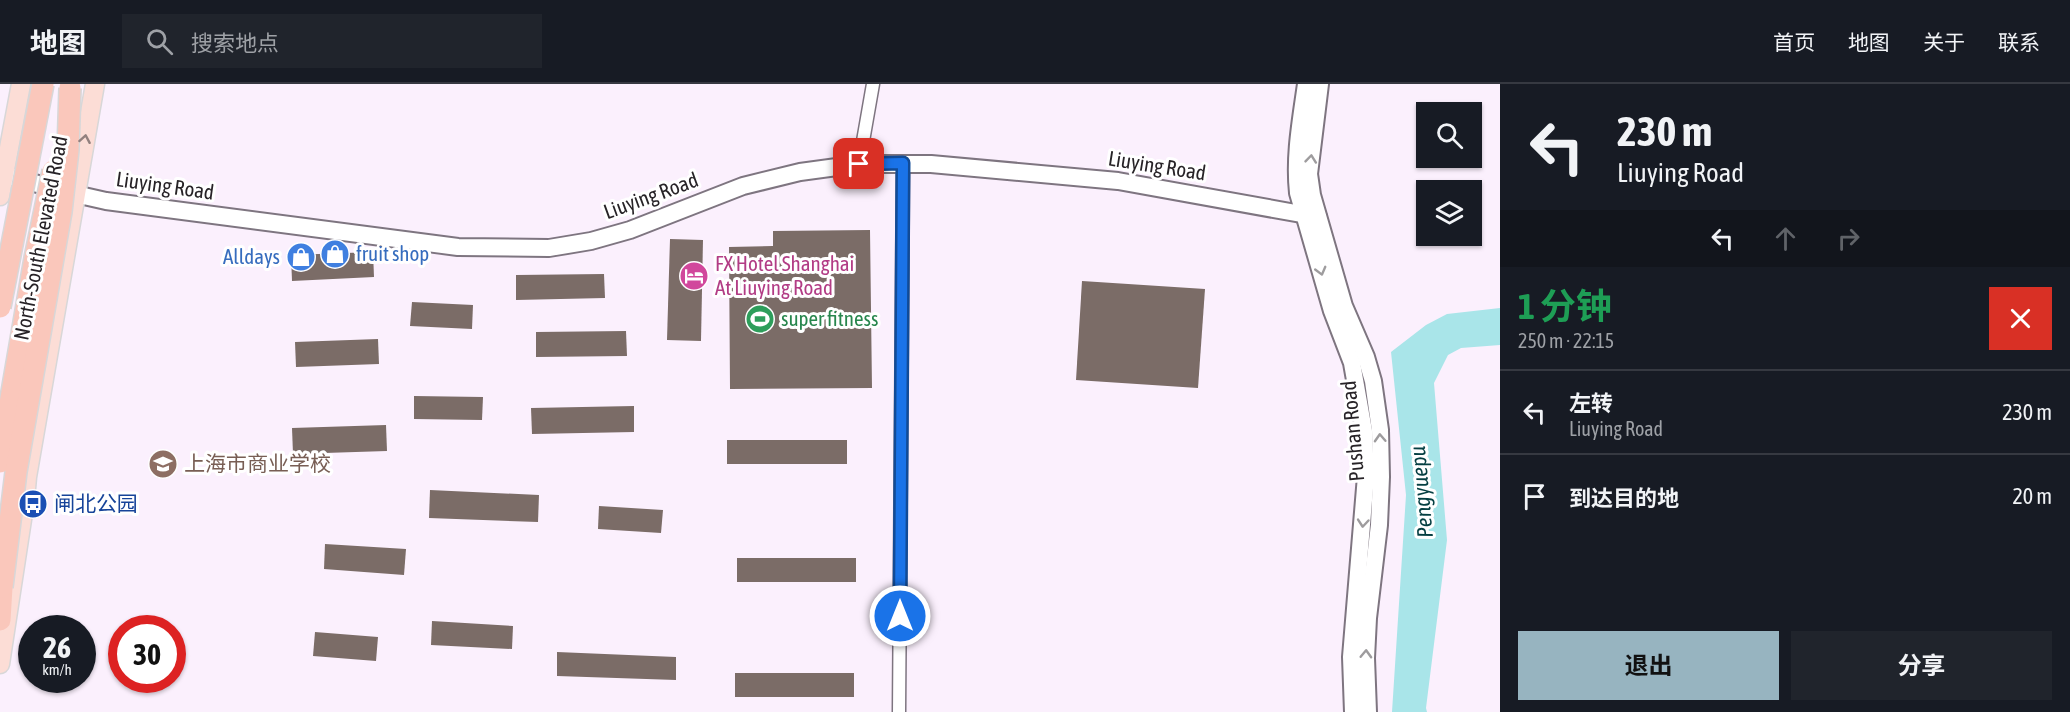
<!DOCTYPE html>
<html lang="zh">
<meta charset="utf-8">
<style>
:root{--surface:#171b24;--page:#20242c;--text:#f1f3f6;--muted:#9ea1a6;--line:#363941;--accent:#97b4c0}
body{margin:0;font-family:"Asap Condensed","Noto Sans SC",sans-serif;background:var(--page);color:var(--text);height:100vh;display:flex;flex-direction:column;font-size:22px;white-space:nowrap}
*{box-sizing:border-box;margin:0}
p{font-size:20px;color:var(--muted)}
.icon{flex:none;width:33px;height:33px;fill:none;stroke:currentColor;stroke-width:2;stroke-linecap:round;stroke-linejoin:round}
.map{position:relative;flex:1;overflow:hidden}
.side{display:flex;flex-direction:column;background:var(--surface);width:570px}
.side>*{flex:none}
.hud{background:#171b24;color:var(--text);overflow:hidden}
.controls{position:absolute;left:1416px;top:18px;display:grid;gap:12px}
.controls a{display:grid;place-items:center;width:66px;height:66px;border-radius:0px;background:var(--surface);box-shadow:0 2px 4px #0004;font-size:30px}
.speed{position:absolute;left:18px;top:531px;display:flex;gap:12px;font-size:30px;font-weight:700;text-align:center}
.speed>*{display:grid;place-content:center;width:78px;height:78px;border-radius:50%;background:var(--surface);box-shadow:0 2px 4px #0004;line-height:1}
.speed small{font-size:15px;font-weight:400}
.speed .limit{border:9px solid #d22;background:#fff;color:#111}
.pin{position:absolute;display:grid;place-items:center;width:51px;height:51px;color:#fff;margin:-26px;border-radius:12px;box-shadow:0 3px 9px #0006}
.me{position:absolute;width:66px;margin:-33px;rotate:0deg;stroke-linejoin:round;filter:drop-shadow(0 0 4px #0008)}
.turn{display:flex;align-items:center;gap:21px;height:126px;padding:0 18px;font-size:27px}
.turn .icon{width:78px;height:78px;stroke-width:2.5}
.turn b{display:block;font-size:42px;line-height:51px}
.lanes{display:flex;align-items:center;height:57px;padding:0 18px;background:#0003;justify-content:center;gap:30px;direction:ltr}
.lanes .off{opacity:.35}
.round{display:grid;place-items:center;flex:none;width:63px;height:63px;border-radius:0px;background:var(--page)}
.headline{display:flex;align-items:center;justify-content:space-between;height:102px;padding:0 18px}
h1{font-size:36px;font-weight:700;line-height:45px;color:#1e9e55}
.cta{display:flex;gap:12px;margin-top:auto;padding:12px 18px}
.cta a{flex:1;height:69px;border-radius:0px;background:var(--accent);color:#111;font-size:24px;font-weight:700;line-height:69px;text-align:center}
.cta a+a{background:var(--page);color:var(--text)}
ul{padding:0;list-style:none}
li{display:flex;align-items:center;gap:18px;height:84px;padding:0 18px;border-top:2px solid var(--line)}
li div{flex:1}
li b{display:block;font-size:22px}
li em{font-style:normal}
header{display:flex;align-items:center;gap:36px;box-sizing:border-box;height:84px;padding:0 30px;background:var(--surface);border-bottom:2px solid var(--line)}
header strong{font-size:28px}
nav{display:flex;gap:33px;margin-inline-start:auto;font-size:21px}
.search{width:420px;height:54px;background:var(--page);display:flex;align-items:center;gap:15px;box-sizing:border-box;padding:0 21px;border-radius:0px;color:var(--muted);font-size:22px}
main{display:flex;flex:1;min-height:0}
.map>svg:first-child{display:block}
.water{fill:#a9e5e9}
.building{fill:#7b6c67}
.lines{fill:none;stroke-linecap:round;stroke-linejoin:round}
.street-casing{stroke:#7e7580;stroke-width:15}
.secondary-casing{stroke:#7e7580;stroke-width:20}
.primary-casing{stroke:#d8d7d8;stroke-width:21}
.highway-casing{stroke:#d8d7d8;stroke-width:24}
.street{stroke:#fff;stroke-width:12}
.secondary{stroke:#fff;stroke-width:16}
.primary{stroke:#fcddd6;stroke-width:18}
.highway{stroke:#fac7bb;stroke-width:21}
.highway-bridge-casing{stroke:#d8d7d8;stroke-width:24;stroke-linecap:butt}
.highway-bridge{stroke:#fac7bb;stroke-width:21}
.oneway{stroke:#92807e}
.oneway2{stroke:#9e9c9e}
.route-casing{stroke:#114b97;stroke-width:15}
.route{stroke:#1a73e8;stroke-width:10}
.labels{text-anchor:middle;stroke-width:6;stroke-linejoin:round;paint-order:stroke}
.street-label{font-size:21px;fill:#272327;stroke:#fff}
.shop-label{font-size:21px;fill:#366cbe;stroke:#fff;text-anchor:start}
.hotel-label{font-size:21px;fill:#b23c85;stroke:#fff;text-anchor:start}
.leisure-label{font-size:21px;fill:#27864d;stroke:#fff;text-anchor:start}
.education-label{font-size:21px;fill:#785e54;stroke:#fff;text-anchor:start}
.transit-label{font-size:21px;fill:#164399;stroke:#fff;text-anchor:start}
.water-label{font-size:22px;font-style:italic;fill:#053f42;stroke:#fff}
</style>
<header>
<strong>地图</strong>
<div class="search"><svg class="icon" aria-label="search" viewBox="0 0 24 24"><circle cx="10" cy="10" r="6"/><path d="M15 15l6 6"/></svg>搜索地点</div>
<nav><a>首页</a><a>地图</a><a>关于</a><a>联系</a></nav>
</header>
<main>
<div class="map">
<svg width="1500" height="628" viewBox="0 0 1500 628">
<rect width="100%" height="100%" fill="#fbf0fd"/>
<path class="water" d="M1500 224V261L1461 264 1448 271 1434 299 1447 456 1426 624 1427 628H1392L1406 411 1391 268 1426 241 1447 230Z"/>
<g class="building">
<path d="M870 146 872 304 730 305 729 163 773 162V147Z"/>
<path d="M670 155 703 156 701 257 667 256Z"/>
<path d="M373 168 374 193 292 197 291 171Z"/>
<path d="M604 190 605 214 516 216V191Z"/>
<path d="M1082 197 1205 205 1198 304 1076 296Z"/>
<path d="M412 218 473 221 472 245 410 242Z"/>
<path d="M626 247 627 272 536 273V248Z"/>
<path d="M378 255 379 280 296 283 295 258Z"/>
<path d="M414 312 483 313 482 336 414 335Z"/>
<path d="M634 322V348L532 350 531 324Z"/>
<path d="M386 341 387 367 293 370 292 344Z"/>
<rect x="727" y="356" width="120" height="24"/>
<path d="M430 406 539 411 538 438 429 434Z"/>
<path d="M599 422 663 426 661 449 598 445Z"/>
<path d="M325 460 406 465 404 491 324 485Z"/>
<rect x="737" y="474" width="119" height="24"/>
<path d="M432 537 513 542 512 565 431 561Z"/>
<path d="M315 548 378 553 376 577 313 572Z"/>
<path d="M557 568 676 573V596L557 592Z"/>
<rect x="735" y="589" width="119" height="24"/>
</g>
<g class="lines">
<g class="street-casing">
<g id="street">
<path d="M859 80 873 0"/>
<path d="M899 628 903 79"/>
</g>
</g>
<g class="secondary-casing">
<g id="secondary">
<path d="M1306 0C1301 36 1294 72 1298 109L1332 227 1352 279 1364 347 1366 392 1351 573 1353 628"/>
<path d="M1320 0 1309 90 1312 111 1344 222 1366 273 1373 297 1380 346 1381 393 1379 441 1368 534 1366 574 1368 628"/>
<path d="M12 93 75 110 106 117 458 163 549 164 591 157 630 146 743 102 800 88 859 80H931L1118 97 1318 133"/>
</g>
</g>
<g class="primary-casing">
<g id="primary">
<path d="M0 112 21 0"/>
<path d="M0 580 25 416 27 393 95 0"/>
</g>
</g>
<g class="highway-casing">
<path id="highway" d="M0 536 2 503"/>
</g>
<use href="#street" class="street"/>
<use href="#secondary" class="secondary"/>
<use href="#primary" class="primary"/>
<use href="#highway" class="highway"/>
<g class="highway-bridge-casing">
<g id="highway-bridge">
<path d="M0 223 43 0"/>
<path d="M0 378 35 174 53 87"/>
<path d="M2 503 16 388 61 128 68 66 70 4"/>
</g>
</g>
<use href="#highway-bridge" class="highway-bridge"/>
</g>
<defs><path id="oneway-chevron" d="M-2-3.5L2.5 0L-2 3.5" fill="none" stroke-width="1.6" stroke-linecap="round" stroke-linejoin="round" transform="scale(1.5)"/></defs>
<use class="oneway" href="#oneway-chevron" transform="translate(85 55) rotate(-80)"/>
<g class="oneway2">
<use href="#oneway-chevron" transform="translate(1311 75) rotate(-84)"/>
<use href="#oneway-chevron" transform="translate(1321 187) rotate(75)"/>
<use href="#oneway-chevron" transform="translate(1380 354) rotate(-93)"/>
<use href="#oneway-chevron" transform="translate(1363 439) rotate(95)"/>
<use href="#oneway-chevron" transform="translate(1366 570) rotate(-88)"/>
</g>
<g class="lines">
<g class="route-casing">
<path id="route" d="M859 80 903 79 900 532"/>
</g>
<use href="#route" class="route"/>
</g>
<defs>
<g id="shop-disc" transform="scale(1.5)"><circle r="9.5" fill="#3f7fe0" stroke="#fff"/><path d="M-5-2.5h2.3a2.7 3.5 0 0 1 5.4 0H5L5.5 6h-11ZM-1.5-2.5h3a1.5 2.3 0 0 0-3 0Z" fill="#fff"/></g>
<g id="hotel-disc" transform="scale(1.5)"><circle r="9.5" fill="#d1479c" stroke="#fff"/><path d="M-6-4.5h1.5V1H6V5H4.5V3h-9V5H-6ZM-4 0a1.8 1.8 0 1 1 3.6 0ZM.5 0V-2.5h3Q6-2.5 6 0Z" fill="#fff"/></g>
<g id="stadium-disc" transform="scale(1.5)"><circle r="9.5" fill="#2e9e5b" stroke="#fff"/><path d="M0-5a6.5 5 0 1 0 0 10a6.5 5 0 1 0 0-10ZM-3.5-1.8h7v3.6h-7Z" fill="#fff"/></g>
<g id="school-disc" transform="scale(1.5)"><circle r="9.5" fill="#8d6e63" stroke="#fff"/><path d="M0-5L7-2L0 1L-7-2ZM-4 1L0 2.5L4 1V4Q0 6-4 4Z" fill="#fff"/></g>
<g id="bus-disc" transform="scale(1.5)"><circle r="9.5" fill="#1a4fb4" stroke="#fff"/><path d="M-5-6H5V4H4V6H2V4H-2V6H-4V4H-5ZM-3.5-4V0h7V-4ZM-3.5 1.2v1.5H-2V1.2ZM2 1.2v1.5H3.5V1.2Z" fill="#fff"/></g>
</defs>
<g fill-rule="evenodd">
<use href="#shop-disc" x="335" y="170"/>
<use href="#shop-disc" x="301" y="173"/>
<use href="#hotel-disc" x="694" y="192"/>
<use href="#stadium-disc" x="760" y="235"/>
<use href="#school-disc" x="163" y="380"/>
<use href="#bus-disc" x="33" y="420"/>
</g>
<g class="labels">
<g class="street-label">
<text transform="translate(1157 82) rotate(9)" y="7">Liuying Road</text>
<text transform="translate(165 102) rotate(8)" y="7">Liuying Road</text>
<text transform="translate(651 112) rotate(-20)" y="7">Liuying Road</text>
<text transform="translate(41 154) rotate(-79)" y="7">North-South Elevated Road</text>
<text transform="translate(1353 347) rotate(-95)" y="7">Pushan Road</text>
</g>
<g class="shop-label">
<text x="356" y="177">fruit shop</text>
<text x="280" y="180" text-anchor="end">Alldays</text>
</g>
<g class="hotel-label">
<text x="715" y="187">FX Hotel Shanghai<tspan x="715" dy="24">At Liuying Road</tspan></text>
</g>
<g class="leisure-label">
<text x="781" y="242">super fitness</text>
</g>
<g class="education-label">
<text x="184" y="387">上海市商业学校</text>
</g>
<g class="transit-label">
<text x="54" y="427">闸北公园</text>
</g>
<g class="water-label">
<text transform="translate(1421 408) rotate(-95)" y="8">Pengyuepu</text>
</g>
</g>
</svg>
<div class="controls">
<a><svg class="icon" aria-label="search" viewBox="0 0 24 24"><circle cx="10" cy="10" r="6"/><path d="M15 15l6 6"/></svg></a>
<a><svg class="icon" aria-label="layers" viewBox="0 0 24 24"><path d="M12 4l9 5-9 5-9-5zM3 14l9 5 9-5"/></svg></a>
</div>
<div class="speed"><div>26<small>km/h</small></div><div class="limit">30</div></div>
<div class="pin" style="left:859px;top:80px;background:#d93025"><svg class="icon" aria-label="arrive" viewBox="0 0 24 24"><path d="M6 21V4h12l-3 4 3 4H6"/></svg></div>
<svg class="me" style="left:900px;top:532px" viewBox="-20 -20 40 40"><circle r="17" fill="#1a73e8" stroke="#fff" stroke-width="3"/><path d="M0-11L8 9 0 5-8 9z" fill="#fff"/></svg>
</div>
<section class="side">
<div class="hud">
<div class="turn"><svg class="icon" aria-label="left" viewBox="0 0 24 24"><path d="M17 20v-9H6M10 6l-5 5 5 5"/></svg><div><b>230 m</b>Liuying Road</div></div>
<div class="lanes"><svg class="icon" aria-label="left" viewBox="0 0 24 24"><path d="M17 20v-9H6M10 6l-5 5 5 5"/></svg><svg class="icon off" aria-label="ahead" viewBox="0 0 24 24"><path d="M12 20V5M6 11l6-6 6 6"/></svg><svg class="icon off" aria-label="right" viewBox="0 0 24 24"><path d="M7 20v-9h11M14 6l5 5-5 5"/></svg></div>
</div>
<div class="headline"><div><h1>1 分钟</h1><p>250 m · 22:15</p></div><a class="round" style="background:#d93025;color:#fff"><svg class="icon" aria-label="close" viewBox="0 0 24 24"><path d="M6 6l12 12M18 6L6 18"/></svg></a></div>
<ul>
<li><svg class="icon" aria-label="left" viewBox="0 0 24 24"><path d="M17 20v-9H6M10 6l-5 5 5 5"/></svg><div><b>左转</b><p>Liuying Road</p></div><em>230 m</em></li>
<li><svg class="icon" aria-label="arrive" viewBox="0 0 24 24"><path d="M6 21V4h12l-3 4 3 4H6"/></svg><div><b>到达目的地</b></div><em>20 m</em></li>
</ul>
<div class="cta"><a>退出</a><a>分享</a></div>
</section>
</main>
